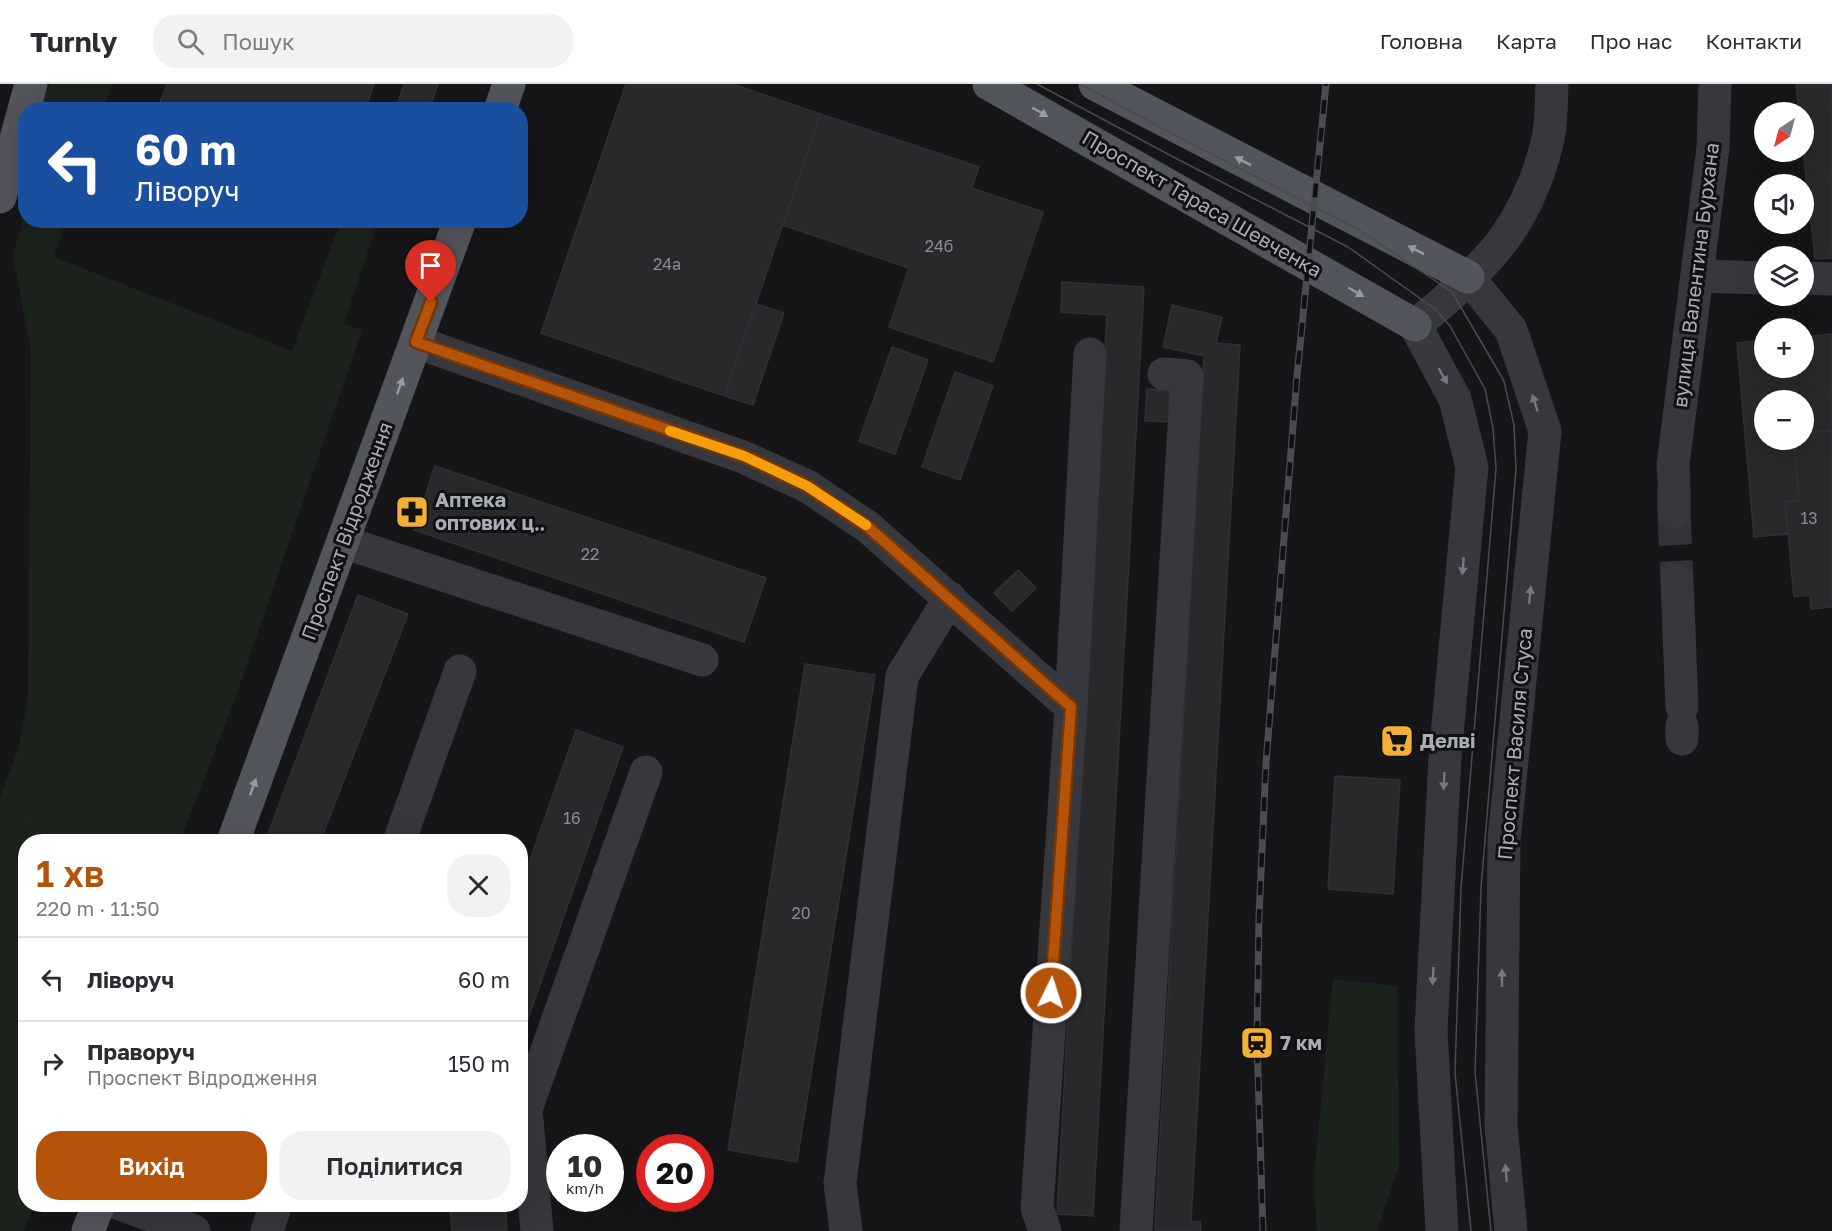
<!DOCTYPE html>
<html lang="uk">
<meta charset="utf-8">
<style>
:root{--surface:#fff;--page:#f2f2f3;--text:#2b2b33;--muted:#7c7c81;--line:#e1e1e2;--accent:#b45309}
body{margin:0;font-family:"Golos Text",sans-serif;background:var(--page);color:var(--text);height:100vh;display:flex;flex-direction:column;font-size:22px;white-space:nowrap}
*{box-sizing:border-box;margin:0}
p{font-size:20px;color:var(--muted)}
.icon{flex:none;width:33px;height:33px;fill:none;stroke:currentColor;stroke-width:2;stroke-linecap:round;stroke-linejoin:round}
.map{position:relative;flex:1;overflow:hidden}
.sheet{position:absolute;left:18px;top:750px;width:510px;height:378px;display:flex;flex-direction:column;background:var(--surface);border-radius:24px;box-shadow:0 6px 24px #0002}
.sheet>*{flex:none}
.guide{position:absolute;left:18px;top:18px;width:510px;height:126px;border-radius:24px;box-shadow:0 6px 24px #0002;background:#1a4fa0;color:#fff;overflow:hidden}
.needle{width:39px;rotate:216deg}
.fabs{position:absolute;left:1754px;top:18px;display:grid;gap:12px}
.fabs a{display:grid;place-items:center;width:60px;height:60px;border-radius:50%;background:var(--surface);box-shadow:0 6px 24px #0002;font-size:30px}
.speed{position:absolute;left:546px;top:1050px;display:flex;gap:12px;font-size:30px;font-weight:700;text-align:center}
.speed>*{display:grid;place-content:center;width:78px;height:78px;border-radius:50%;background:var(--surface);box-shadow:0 6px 24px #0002;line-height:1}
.speed small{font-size:15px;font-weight:400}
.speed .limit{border:9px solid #d22;background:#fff;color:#111}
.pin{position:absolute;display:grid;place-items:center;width:51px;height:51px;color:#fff;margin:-62px -26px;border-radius:50% 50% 50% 0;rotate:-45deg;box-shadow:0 0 6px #0007}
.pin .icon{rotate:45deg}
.me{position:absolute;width:66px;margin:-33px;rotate:4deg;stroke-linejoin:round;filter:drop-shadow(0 0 4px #0008)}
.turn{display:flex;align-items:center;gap:21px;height:126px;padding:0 18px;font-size:27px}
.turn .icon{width:78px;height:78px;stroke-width:2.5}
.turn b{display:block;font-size:42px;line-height:51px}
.round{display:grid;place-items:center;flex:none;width:63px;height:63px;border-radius:24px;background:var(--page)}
.headline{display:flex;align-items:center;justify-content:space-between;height:102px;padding:0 18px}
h1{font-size:36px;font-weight:600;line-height:45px;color:var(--accent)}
.action{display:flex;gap:12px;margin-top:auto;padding:12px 18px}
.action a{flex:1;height:69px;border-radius:24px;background:var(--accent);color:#fff;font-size:24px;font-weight:600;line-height:69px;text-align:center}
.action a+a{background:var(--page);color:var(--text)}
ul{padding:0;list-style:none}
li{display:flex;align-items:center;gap:18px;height:84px;padding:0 18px;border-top:2px solid var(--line)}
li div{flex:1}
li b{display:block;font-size:22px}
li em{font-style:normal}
header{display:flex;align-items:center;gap:36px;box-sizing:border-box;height:84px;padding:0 30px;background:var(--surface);border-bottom:2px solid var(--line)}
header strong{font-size:28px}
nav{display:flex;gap:33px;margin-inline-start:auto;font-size:21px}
.search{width:420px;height:54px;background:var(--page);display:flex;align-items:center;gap:15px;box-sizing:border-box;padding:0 21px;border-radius:24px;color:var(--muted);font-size:22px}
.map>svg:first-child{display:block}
.green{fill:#1c231d}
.building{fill:#29292c;stroke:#303034;stroke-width:1.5}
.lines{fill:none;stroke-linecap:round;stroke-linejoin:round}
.minor-tunnel{stroke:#333438;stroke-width:33;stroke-dasharray:33 16;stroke-linecap:butt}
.minor{stroke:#37383d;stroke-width:33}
.major{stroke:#53555c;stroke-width:33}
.tram{stroke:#4a4c52;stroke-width:1.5}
.rail-casing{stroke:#4a4c52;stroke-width:7}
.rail{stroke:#111113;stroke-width:4.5;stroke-dasharray:14;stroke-linecap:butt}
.oneway{fill:#979ba6}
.oneway2{fill:#757881}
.route-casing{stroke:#753606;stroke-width:15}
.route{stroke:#b45309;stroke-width:10}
.slow{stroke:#f59e0b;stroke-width:10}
.labels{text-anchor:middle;stroke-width:6;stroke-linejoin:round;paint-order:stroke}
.number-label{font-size:16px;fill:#888b94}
.street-label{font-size:20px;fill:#a8adb8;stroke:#111113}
.poi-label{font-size:20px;font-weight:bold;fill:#a8adb8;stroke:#111113;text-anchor:start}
</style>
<header>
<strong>Turnly</strong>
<div class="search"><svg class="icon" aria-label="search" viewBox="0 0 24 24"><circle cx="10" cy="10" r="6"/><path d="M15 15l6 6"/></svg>Пошук</div>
<nav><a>Головна</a><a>Карта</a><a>Про нас</a><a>Контакти</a></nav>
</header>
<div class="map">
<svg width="1832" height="1147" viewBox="0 0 1832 1147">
<rect width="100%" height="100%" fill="#161618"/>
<g class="green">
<path d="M50 0H112L104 25 42 26 44 13Z"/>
<path d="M25 129 26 136 66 137 54 173 292 267 341 137H378L344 239 362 246 235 615 180 757 26 758V1120L34 1121 23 1147H0V713L19 663 28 613 31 268 13 171Z"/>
<path d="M1333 895 1397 902 1399 1081 1377 1147H1317L1314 1094Z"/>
</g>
<g class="building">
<path d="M167 0H374L365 26H170L171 22 160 18Z"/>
<path d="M404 0H438L429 26H395Z"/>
<path d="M626 0H733L820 30 725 312 541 249Z"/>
<path d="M1796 0H1832V174L1815 175 1803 65V28H1799Z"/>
<path d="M820 30 979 83 972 104 1043 128 993 278 889 243 909 184 783 141Z"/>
<path d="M1062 198 1144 203 1093 1132 1057 1130 1107 231 1061 228Z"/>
<path d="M756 220 784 229 753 321 725 312Z"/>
<path d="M1172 221 1222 233 1216 259 1240 261 1191 1138 1200 1137 1201 1147H1156L1155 1142 1204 272 1163 263Z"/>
<path d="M1832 250V347L1803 349V316H1764V356H1794L1799 417 1785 418 1788 450 1754 453 1737 259 1764 256V284H1803V253Z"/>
<path d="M892 263 928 276 895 370 859 357Z"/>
<path d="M955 288 993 302 960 396 922 383Z"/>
<path d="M1147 305 1173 307 1171 338 1145 337Z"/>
<path d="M1832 347V523L1811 525 1810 511 1794 513 1785 418 1799 417 1794 356H1803V349Z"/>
<path d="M435 382 766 494 744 558 414 446Z"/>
<path d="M1018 486 1036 504 1012 527 994 509Z"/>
<path d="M358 511 408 530 320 758H265Z"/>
<path d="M805 580 875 591 797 1078 728 1066Z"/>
<path d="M576 646 623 663 520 958V804Z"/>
<path d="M1335 692 1400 696 1393 810 1328 805Z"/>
<path d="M450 1120H505L507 1147H452Z"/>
</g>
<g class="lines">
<path class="minor-tunnel" d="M1674 428 1677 497"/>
<g class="minor">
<path d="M1697 192 1764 194"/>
<path d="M1468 193 1511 246 1545 347 1504 756 1501 1042 1511 1147"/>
<path d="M1803 194 1832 195"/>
<path d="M416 258 743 373 807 402 868 443 1071 623"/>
<path d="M1674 396 1673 381 1713 64 1715 0"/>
<path d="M1674 405V428"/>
<path d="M343 458 702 576"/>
<path d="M1677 497 1682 623"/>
<path d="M1682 642V655"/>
<path d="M399 758 460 587"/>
<path d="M120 1120 194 1147"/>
<path d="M267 1147 276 1120"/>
<path d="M537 1147 526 1025 646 688"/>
<path d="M846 1147 840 1099 902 592 950 514"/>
<path d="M1045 1147 1037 1124 1071 623 1090 270"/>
<path d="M1136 1147 1187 292 1164 290"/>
<path d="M1442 1147 1431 946 1445 673 1472 383 1455 315 1415 241C1445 218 1481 185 1504 155 1524 127 1539 92 1547 59 1552 41 1551 19 1552 0"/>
</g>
<g class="major">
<path d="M989 0 1415 241"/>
<path d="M1095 0 1468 193"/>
<path d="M500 26 509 0"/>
<path d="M0 113 31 0"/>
<path d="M233 758 460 136"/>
<path d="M88 1147 99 1120"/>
</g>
<g class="tram">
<path d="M1037 0 1179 76 1348 163 1435 225 1450 242 1485 305 1493 344 1496 384 1461 804 1455 989 1471 1147"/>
<path d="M1080 0 1188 58 1358 145 1452 208 1504 297 1514 341 1516 385 1481 804 1475 988 1491 1147"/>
</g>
<g class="rail-casing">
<path id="rail" d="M1263 1147 1257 959 1259 833 1266 679 1297 292 1326 0"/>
</g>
<use href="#rail" class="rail"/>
</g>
<defs><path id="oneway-solid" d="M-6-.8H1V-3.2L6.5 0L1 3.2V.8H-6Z" transform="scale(1.5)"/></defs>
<g class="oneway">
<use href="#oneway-solid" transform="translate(1040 28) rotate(30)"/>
<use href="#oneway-solid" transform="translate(1243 77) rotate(-153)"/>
<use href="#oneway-solid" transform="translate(1416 166) rotate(-153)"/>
<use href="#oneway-solid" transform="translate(1356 208) rotate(30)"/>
<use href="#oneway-solid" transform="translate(400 302) rotate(-70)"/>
<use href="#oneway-solid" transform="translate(253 703) rotate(-70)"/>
</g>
<g class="oneway2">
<use href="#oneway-solid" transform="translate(1443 292) rotate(61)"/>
<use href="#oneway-solid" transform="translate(1535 319) rotate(-108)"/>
<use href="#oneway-solid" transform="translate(1463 482) rotate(95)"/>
<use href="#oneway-solid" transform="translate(1530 511) rotate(-84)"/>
<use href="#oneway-solid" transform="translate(1444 697) rotate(93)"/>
<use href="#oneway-solid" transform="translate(1433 892) rotate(93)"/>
<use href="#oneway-solid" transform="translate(1502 894) rotate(-90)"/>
<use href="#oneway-solid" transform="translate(1506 1089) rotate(-95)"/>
</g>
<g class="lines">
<g class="route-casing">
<path id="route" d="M431 218 416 258 744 372 807 402 868 443 1071 623 1051 909"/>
</g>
<use href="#route" class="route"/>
<path class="slow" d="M670 347 744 372 807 402 866 441"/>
</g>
<defs>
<g id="pharmacy-square" transform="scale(1.725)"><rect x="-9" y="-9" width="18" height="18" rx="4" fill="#f2b134" stroke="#111113"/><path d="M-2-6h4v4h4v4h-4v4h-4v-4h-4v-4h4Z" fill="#111"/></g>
<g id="supermarket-square" transform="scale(1.725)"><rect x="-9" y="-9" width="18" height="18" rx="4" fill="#f2b134" stroke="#111113"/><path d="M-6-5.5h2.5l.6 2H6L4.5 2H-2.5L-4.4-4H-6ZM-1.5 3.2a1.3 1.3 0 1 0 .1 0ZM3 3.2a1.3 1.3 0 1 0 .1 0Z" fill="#111"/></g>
<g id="station-square" transform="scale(1.725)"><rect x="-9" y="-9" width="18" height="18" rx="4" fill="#f2b134" stroke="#111113"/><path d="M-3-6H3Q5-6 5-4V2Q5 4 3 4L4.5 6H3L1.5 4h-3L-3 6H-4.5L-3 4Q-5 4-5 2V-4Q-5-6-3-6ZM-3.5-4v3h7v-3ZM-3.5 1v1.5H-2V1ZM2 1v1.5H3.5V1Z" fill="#111"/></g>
</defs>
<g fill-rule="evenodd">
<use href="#pharmacy-square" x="412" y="428"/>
<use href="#supermarket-square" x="1397" y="657"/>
<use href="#station-square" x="1257" y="959"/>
</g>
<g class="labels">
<g class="number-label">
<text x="939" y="168">24б</text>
<text x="667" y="186">24а</text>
<text x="1809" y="440">13</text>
<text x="590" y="476">22</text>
<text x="572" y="740">16</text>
<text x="801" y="835">20</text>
</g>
<g class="street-label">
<text transform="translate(1202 120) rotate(30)" y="7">Проспект Тараса Шевченка</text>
<text transform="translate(1696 191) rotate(-83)" y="7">вулиця Валентина Бурхана</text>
<text transform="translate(347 447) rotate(-70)" y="7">Проспект Відродження</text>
<text transform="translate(1515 660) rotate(-85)" y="7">Проспект Василя Стуса</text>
</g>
<g class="poi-label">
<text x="435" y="423">Аптека<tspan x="435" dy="23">оптових ц‥</tspan></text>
<text x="1420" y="664">Делві</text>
<text x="1280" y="966">7 км</text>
</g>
</g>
</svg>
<div class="fabs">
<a><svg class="needle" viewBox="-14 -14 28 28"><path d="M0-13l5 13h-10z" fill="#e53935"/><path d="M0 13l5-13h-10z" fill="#7c7c81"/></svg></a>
<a><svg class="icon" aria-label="sound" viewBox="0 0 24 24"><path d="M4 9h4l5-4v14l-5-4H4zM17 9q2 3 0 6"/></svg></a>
<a><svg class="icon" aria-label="layers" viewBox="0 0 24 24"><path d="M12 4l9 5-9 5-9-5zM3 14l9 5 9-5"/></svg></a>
<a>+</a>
<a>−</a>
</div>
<div class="speed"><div>10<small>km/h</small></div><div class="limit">20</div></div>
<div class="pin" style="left:431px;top:218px;background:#d93025"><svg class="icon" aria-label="arrive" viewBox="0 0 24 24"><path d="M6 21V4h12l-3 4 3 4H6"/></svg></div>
<svg class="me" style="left:1051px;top:909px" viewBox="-20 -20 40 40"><circle r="17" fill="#b45309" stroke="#fff" stroke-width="3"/><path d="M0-11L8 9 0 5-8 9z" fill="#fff"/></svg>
<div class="guide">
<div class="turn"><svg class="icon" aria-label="left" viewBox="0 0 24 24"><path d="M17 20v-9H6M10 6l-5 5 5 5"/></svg><div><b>60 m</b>Ліворуч</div></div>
</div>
<section class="sheet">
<div class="headline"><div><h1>1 хв</h1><p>220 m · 11:50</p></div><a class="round"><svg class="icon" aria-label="close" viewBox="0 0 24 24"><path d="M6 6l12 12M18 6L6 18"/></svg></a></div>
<ul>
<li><svg class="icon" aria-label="left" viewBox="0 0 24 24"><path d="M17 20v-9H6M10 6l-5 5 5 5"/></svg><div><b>Ліворуч</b></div><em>60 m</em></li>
<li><svg class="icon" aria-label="right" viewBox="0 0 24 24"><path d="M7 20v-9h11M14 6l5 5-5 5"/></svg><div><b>Праворуч</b><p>Проспект Відродження</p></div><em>150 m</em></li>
</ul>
<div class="action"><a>Вихід</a><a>Поділитися</a></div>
</section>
</div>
